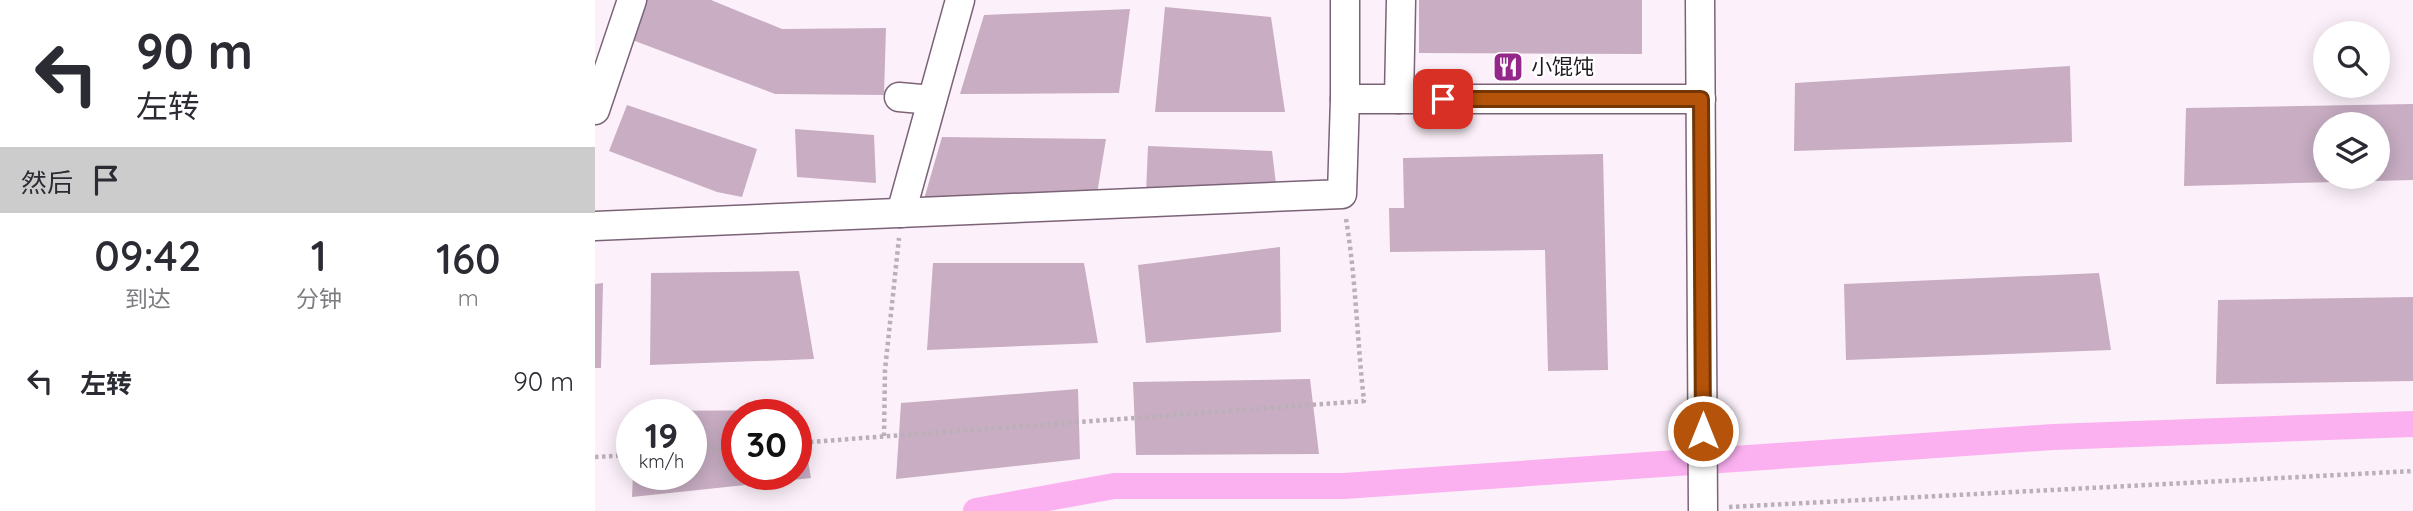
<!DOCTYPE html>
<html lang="zh">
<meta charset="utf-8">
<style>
:root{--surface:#fff;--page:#f7f7f7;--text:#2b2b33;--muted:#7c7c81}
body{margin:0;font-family:Quicksand,"Noto Sans SC",sans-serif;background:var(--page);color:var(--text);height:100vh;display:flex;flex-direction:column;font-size:26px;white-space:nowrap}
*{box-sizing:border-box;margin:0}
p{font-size:23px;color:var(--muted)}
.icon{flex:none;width:38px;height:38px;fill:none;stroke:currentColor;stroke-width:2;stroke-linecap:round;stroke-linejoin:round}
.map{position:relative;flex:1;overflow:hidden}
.drawer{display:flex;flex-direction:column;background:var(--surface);width:595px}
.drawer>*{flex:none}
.top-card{background:#fff;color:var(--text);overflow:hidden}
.controls{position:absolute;left:1718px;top:21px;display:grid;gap:14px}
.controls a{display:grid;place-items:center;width:77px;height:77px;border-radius:50%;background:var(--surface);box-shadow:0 4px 18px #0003;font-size:35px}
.speed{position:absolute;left:21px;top:399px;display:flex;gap:14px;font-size:35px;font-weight:700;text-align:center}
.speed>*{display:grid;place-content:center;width:91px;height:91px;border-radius:50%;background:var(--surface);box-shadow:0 4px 18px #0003;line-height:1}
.speed small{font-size:18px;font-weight:400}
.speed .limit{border:10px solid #d22;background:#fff;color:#111}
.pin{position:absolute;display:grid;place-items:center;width:60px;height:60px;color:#fff;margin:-30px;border-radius:14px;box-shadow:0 4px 10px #0006}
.me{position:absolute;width:77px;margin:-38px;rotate:0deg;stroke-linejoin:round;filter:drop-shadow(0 0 5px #0008)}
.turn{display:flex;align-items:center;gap:24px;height:147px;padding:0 21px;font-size:32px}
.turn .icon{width:91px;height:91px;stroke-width:2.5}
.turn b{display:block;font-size:49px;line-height:60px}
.then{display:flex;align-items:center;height:66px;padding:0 21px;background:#0003;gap:14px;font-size:26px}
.eta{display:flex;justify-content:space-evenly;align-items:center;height:119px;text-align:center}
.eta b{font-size:42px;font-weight:600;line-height:49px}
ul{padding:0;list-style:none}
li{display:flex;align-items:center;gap:21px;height:98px;padding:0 21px}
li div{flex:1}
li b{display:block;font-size:26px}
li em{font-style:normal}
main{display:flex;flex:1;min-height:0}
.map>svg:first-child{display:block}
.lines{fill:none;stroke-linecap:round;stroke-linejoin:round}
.canal{stroke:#fbb1f0;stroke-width:26}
.building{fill:#c8adc3;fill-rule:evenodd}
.minor-casing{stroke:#7b6377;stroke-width:31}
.path{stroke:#bbb0b9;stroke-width:4.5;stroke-dasharray:3.5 3.5;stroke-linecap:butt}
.minor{stroke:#fff;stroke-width:28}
.route-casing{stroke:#753606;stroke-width:18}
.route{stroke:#b45309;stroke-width:12}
.labels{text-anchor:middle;stroke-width:5;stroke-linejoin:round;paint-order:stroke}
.poi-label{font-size:21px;fill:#231921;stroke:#fff;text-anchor:start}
</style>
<main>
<section class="drawer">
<div class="top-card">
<div class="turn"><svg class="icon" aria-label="left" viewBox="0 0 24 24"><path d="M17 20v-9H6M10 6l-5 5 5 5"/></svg><div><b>90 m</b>左转</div></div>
<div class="then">然后<svg class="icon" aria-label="arrive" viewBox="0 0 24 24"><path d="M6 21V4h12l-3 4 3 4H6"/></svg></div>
</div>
<div class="eta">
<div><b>09:42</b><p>到达</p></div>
<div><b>1</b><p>分钟</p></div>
<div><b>160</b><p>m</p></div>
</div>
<ul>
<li><svg class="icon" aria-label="left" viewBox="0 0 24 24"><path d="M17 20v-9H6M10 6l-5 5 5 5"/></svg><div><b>左转</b></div><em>90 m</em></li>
</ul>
</section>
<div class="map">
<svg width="1818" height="511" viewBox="0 0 1818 511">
<rect width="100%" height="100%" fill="#fcf1fa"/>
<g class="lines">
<path class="canal" d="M381 511 519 486H749L1458 437 1818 424"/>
</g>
<g class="building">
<path d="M49 0H116L187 29 291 28 289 95 180 94 32 38Z"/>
<path d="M824 0H1047V54L824 53Z"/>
<path d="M570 7 676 17 690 112H560Z"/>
<path d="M535 9 524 93 365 94 389 15Z"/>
<path d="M1475 66 1477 142 1199 151 1200 83Z"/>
<path d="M1818 104V180L1589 186 1591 108ZM1731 124H1783V177H1731Z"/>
<path d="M32 105 162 149 147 197 122 192 14 151Z"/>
<path d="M200 129 279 135 281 183 202 177Z"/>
<path d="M347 137 511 139 500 206 325 213Z"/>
<path d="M553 146 677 151 684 209 550 216Z"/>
<path d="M1008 154 1013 370 953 371 950 250 795 252 794 208H809L808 158Z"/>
<path d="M685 247 686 332 551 343 543 265Z"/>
<path d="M338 263H489L503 343 332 350Z"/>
<path d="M204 271 219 359 55 365 56 273Z"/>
<path d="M1504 273 1516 350 1251 360 1249 284Z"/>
<path d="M8 283 6 368H0V284Z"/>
<path d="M1818 297V381L1621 384 1623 300Z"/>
<path d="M715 379 724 454 541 455 538 382Z"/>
<path d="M483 389 485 459 301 479 306 403Z"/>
<path d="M204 410 216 478 37 497 38 474H96V415H42V411ZM142 415H201V474H142Z"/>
</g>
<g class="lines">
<g class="minor-casing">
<g id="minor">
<path d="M750 0V99H1106"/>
<path d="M1105 0 1108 511"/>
<path d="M304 97 337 100"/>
<path d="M804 99 806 0"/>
<path d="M0 110 37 0"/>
<path d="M306 213 365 0"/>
<path d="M0 226 747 194 750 99"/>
</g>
</g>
<g class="path">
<path d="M289 436 290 370 304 238"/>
<path d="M201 443 769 401C762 340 761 279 751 219"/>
<path d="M96 450 142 447"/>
<path d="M0 457 37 455"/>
<path d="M1134 507 1818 471"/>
</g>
<use href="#minor" class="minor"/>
</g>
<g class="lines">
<g class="route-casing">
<path id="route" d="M848 99H1106L1108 431"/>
</g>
<use href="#route" class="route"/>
</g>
<defs>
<g id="restaurant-square" transform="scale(1.575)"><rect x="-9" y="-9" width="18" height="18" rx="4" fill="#93288a" stroke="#fff"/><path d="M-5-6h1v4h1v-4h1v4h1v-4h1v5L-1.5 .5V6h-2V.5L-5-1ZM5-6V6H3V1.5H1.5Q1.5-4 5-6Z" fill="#fff"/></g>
</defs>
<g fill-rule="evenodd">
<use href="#restaurant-square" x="913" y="67"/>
</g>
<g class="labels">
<g class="poi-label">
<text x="936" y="74">小馄饨</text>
</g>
</g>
</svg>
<div class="controls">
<a><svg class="icon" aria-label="search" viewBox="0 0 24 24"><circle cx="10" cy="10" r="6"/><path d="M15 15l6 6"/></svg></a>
<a><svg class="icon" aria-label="layers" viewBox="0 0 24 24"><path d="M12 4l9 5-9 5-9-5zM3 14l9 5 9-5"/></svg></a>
</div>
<div class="speed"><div>19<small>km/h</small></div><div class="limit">30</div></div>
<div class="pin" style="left:848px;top:99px;background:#d93025"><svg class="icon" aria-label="arrive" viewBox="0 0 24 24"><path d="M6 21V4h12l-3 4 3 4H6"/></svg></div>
<svg class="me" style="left:1108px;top:431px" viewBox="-20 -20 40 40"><circle r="17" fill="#b45309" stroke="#fff" stroke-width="3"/><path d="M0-11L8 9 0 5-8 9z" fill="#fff"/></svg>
</div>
</main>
